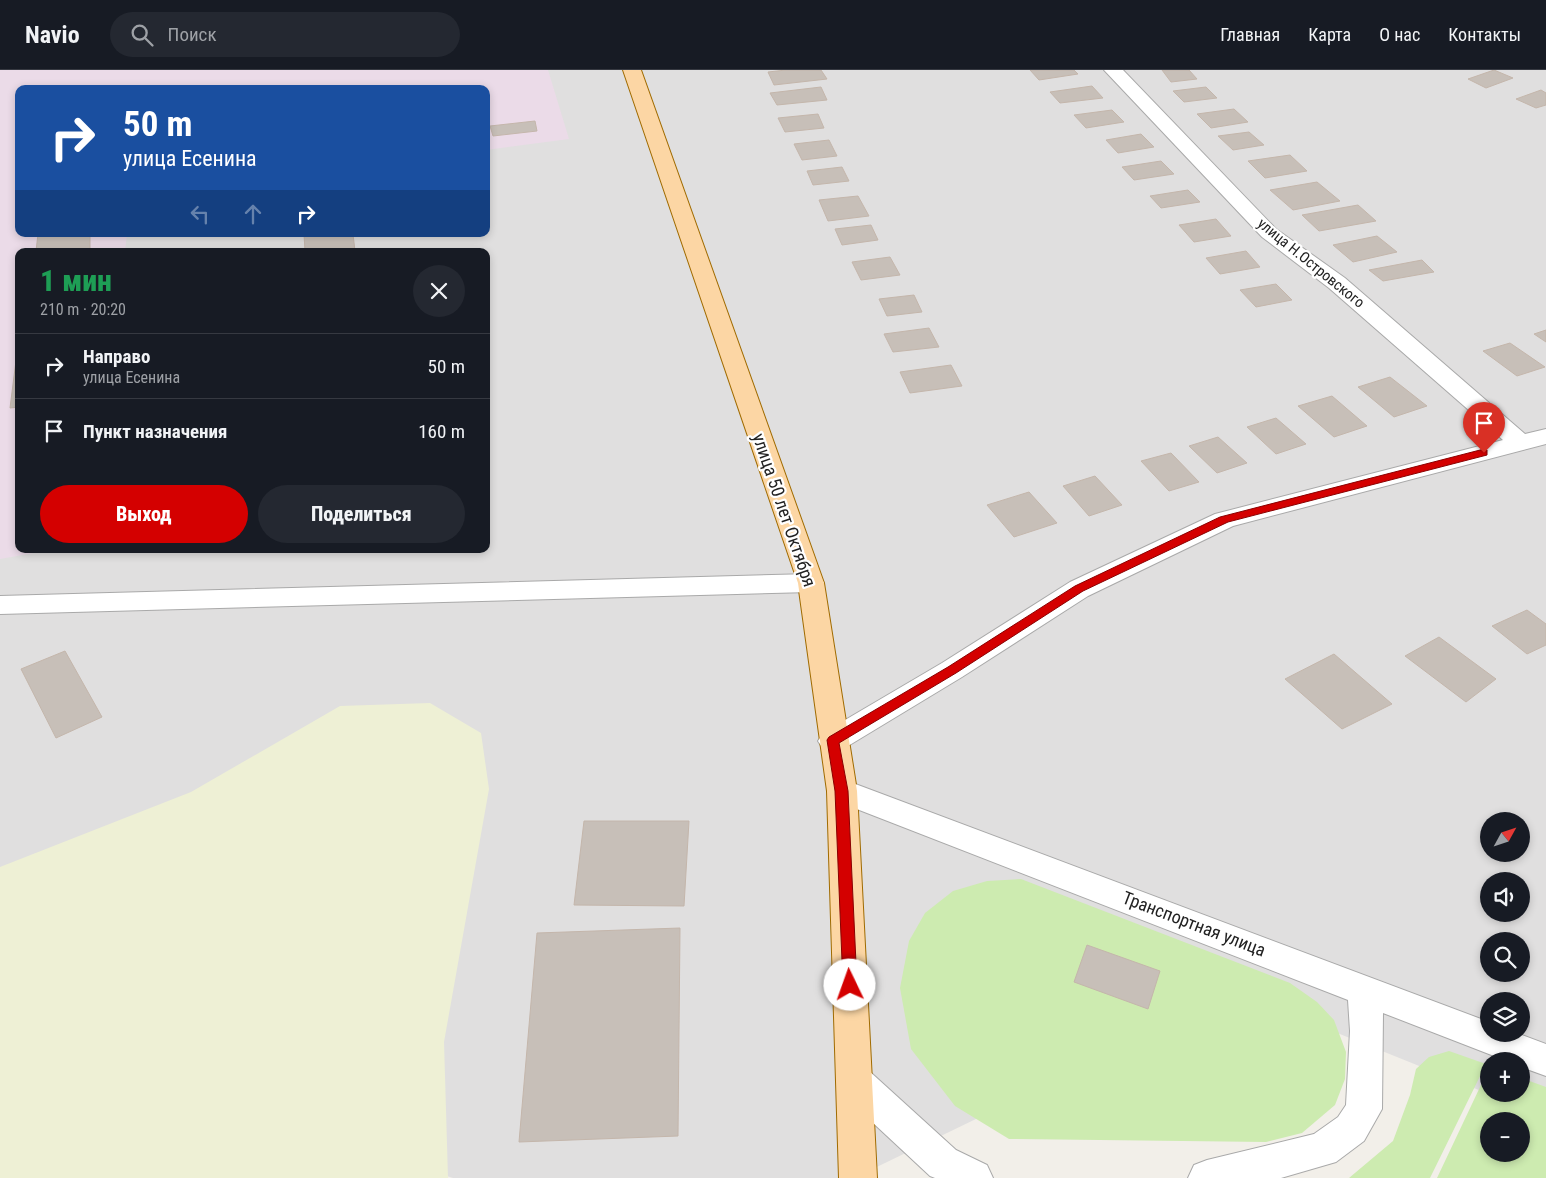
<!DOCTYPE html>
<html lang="ru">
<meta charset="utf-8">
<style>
:root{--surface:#171b24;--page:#242831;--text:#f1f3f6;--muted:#9ea1a6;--line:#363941;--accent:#d40000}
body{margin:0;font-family:"Roboto Condensed",sans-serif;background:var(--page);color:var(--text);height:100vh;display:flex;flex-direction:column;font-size:19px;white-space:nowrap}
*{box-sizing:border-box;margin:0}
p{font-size:16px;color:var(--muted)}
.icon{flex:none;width:28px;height:28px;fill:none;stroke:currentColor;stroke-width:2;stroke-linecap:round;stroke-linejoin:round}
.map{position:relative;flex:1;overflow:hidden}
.details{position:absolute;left:15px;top:178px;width:475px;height:305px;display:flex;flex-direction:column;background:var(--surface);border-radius:10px;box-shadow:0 2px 8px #0003}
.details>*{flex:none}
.hud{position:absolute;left:15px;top:15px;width:475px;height:152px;border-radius:10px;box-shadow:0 2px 8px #0003;background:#1a4fa0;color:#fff;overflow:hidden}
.needle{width:32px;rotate:50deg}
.controls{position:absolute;left:1480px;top:742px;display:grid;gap:10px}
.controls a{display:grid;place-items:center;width:50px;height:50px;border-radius:50%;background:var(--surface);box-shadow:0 2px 8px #0003;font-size:25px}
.pin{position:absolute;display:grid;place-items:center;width:42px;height:42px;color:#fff;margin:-51px -21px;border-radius:50% 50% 50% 0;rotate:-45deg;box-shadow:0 0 5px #0007}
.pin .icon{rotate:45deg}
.me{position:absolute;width:55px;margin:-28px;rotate:357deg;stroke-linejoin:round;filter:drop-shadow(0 0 4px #0008)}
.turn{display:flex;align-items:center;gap:18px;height:105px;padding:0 25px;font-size:22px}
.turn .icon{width:65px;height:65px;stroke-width:2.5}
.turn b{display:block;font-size:35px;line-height:42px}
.lanes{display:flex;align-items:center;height:48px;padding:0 25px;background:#0003;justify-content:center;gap:25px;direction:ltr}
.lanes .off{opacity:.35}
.round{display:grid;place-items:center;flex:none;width:52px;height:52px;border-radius:26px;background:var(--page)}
.overview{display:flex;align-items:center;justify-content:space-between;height:85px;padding:0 25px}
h1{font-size:30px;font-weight:800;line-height:38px;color:#1e9e55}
.button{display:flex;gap:10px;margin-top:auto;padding:10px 25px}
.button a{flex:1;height:58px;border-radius:30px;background:var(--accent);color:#fff;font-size:20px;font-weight:800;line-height:58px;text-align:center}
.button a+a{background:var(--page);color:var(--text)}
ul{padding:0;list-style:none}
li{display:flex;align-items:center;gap:15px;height:65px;padding:0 25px;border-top:1px solid var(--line)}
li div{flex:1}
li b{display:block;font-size:19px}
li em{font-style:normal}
header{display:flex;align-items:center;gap:30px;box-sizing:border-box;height:70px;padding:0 25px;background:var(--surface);border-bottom:1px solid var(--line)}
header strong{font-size:24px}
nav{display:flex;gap:28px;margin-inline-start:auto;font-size:18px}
.search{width:350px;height:45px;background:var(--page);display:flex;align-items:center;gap:12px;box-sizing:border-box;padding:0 18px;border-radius:28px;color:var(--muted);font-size:19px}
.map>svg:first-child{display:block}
.residential{fill:#e0dfdf;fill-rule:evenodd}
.industrial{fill:#ebdbe8}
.farmland{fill:#eef0d5}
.grass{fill:#cdebb0;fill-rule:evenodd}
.building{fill:#c7bfb8;stroke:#c4b6ab}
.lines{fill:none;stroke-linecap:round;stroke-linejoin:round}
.minor-casing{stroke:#a9a9a9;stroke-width:2}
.major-casing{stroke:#a06b00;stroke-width:2}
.minor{fill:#fff;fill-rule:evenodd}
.major{fill:#fcd6a4;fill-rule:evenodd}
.route{fill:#d40000;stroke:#8a0000}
.labels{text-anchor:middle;stroke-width:4.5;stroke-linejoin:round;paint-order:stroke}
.far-street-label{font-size:15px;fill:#222;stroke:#fff}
.street-label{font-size:18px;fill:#222;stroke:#fff}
</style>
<header>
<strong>Navio</strong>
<div class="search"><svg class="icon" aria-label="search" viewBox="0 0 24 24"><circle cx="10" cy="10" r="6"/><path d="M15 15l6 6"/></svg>Поиск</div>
<nav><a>Главная</a><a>Карта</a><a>О нас</a><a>Контакты</a></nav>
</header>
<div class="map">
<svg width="1546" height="1108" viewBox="0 0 1546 1108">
<rect width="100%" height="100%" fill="#f2efe9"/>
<path class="residential" d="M0 0H1546V1047L1161 892 978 1048 854 1108H453L0 961ZM19 19H486V164H19ZM19 181H486V479H19ZM1489 751H1521V784H1489ZM1489 811H1521V844H1489ZM1489 871H1521V904H1489ZM1489 931H1521V964H1489ZM1489 991H1521V1024H1489Z"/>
<path class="industrial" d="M0 0H548L569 69 486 80V19H19V164H127L125 181H19V479H56L0 489Z"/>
<path class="farmland" d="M430 633 481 663 489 719 444 972 448 1108H0V797L191 722 340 636Z"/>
<g class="grass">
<path d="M1021 809 1290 913 1317 932 1334 950 1346 982 1345 1009 1335 1035 1302 1063 1266 1072 1009 1069 955 1036 911 979 900 918 909 871 925 843 953 821 987 811Z"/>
<path d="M1449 981 1486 994 1430 1108H1349L1393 1071 1410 1025 1416 999 1429 987Z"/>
<path d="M1489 998V1024H1521V1008L1546 1017V1108H1437ZM1489 1051H1521V1084H1489Z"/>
</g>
<g class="building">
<path d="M786 0H821L827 9 774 15 768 2Z"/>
<path d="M1030 0H1074L1078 4 1039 10Z"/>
<path d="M1162 0H1189L1197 9 1171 12Z"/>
<path d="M1494 0 1513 8 1486 18 1468 9Z"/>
<path d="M1092 16 1103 28 1060 33 1050 22Z"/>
<path d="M821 17 827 30 777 35 770 23Z"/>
<path d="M1206 17 1217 28 1184 32 1173 21Z"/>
<path d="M1541 20 1546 23V35L1536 38 1516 29Z"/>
<path d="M1234 39 1248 52 1211 58 1197 44Z"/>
<path d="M1112 40 1124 52 1086 58 1074 45Z"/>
<path d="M818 44 824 58 785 62 778 48Z"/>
<path d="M535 51 537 61 493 66 490 56Z"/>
<path d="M1249 62 1264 75 1233 80 1218 66Z"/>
<path d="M1141 64 1154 77 1118 83 1106 70Z"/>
<path d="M829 70 837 86 802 90 794 74Z"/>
<path d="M1290 85 1307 101 1265 108 1248 91Z"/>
<path d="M1161 91 1174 104 1134 110 1122 97Z"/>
<path d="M842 97 849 111 813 115 807 101Z"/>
<path d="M1317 112 1340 131 1293 140 1270 120Z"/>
<path d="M1188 120 1200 132 1161 138 1150 126Z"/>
<path d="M858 126 869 146 828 151 819 130Z"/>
<path d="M1358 135 1376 151 1319 161 1302 145Z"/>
<path d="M1216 149 1231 166 1194 172 1179 155Z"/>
<path d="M871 155 878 170 842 175 835 159Z"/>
<path d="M38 164H90V181H36Z"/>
<path d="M304 164H353L355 181H305Z"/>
<path d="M1377 166 1397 182 1353 192 1333 175Z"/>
<path d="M1246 181 1260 197 1220 204 1206 188Z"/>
<path d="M890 187 900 205 861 210 852 192Z"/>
<path d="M1422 190 1434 202 1383 211 1369 200Z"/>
<path d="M1276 214 1292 230 1256 237 1240 220Z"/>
<path d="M914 225 922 242 887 246 879 229Z"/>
<path d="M929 258 939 277 893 282 884 264Z"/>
<path d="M1546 260V272L1534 264Z"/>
<path d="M1510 273 1545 297 1517 306 1483 281Z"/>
<path d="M18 275 19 337 10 338Z"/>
<path d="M951 295 962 316 910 323 900 302Z"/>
<path d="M1390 307 1427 336 1394 347 1358 317Z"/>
<path d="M1332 326 1367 356 1334 367 1298 336Z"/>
<path d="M1276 348 1306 374 1276 384 1247 357Z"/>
<path d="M1218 367 1247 393 1217 403 1189 376Z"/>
<path d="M1171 383 1199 412 1169 421 1141 391Z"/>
<path d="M1095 406 1122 435 1089 446 1063 416Z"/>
<path d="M1029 422 1057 453 1014 467 987 435Z"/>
<path d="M1527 540 1546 554V575L1527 584 1492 556Z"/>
<path d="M1439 567 1496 609 1466 632 1405 586Z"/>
<path d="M65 581 102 647 56 668 21 599Z"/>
<path d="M1334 584 1392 634 1342 659 1285 609Z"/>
<path d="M584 751H689L684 836 574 835Z"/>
<path d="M680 858 678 1066 519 1072 537 863Z"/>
<path d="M1087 875 1160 901 1148 939 1074 912Z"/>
</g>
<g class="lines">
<g class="minor-casing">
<g id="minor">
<path d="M1104 0H1123L1276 159 1345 208 1525 364 1546 359V374L1233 456 1088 526 962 607 843 679 833 682 823 679 818 671 823 663 942 593 1070 512 1215 444 1503 370 1329 218 1262 167Z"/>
<path d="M811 504 820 506 824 513 820 520 811 522 0 544V526Z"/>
<path d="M842 709 1489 952V964H1519L1546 974V1006L1521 997V991H1507L1383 943 1382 1039 1364 1071 1336 1092 1281 1108H1188L1194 1095 1207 1090 1314 1064 1338 1047 1346 1035 1350 961 1348 930 831 729 827 721 831 713Z"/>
<path d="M855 996 868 1000 956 1080 987 1095 993 1108H935L930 1106 842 1024 837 1012 842 1000Z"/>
</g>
</g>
<g class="major-casing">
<path id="major" d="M623 0H641L824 513 857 721 877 1108H839L827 721 798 513Z"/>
</g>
<use href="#minor" class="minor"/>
<use href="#major" class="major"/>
</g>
<path class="route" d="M1484 379 1487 380V385L1228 452 1083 521 956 603 839 673 848 721 857 915 855 920 850 921 845 920 843 915 835 721 827 670 829 667 948 597 1075 516 1220 447Z"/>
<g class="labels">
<g class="far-street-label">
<text transform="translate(1311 193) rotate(39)" y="5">улица Н.Островского</text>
</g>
<g class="street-label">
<text transform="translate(784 440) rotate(71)" y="6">улица 50 лет Октября</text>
<text transform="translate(1194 854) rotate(21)" y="6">Транспортная улица</text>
</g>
</g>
</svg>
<div class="controls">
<a><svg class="needle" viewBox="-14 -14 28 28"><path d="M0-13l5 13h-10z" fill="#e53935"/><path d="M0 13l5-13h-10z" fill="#9ea1a6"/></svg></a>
<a><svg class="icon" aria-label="sound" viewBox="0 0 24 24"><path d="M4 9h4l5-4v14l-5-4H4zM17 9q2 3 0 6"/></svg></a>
<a><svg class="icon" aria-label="search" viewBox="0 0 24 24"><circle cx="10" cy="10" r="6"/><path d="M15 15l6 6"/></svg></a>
<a><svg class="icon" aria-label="layers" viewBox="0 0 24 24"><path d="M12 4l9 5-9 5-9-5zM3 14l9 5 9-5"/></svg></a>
<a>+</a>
<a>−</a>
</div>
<div class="pin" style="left:1484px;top:383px;background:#d93025"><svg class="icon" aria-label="arrive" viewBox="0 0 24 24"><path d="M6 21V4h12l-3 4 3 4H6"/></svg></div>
<svg class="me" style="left:850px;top:915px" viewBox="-20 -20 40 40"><circle r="19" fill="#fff"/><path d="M0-13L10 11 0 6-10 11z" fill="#d40000"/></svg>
<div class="hud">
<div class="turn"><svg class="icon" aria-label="right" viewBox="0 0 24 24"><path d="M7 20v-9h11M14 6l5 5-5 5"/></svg><div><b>50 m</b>улица Есенина</div></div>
<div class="lanes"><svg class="icon off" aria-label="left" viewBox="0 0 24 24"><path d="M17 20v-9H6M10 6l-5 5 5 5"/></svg><svg class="icon off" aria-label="ahead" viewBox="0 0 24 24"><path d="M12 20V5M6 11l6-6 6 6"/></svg><svg class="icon" aria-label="right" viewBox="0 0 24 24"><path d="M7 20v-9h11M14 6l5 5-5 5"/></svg></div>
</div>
<section class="details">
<div class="overview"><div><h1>1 мин</h1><p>210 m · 20:20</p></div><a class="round"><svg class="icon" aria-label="close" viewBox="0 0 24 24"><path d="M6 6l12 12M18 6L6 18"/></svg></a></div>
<ul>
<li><svg class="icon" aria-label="right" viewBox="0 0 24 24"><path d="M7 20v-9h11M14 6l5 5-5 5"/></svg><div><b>Направо</b><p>улица Есенина</p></div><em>50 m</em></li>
<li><svg class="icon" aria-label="arrive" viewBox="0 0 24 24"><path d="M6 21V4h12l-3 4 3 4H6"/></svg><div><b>Пункт назначения</b></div><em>160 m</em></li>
</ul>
<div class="button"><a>Выход</a><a>Поделиться</a></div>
</section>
</div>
